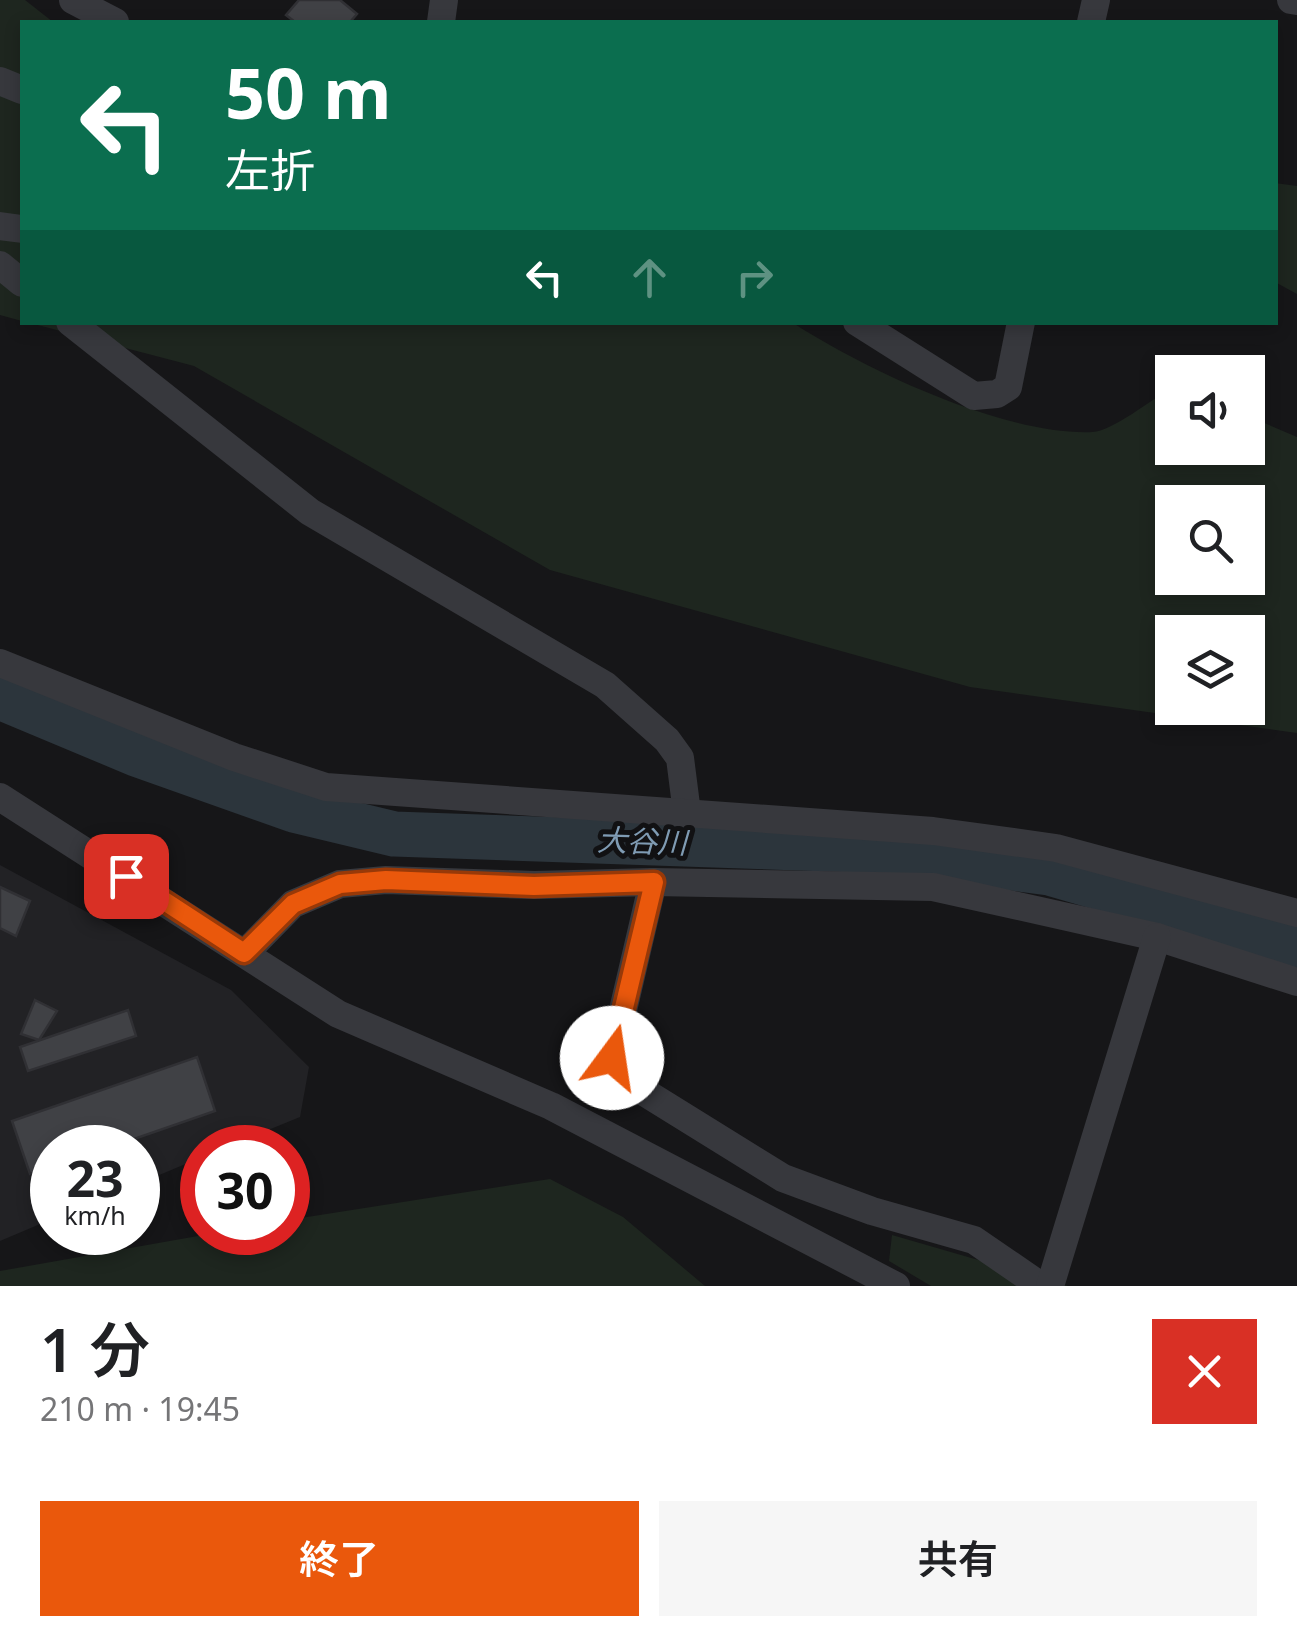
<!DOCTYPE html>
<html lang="ja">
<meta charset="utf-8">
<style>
:root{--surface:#fff;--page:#f6f6f6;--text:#202124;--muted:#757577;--accent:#ea580c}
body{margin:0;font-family:"Noto Sans","Noto Sans JP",sans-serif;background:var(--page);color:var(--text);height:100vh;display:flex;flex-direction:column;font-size:38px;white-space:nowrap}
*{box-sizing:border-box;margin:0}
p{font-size:32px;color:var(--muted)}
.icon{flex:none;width:55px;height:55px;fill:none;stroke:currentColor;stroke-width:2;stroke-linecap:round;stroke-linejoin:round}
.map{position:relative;height:1286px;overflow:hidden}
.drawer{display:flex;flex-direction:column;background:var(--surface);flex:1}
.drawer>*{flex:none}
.hud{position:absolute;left:20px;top:20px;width:1258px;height:305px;border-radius:0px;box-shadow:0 5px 15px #0003;background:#0b6e4f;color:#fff;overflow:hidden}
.controls{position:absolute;left:1155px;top:355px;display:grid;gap:20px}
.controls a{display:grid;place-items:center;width:110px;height:110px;border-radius:0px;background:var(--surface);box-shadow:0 5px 15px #0003;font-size:50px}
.speed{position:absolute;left:30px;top:1125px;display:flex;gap:20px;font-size:50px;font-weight:700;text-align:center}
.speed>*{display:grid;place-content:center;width:130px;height:130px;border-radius:50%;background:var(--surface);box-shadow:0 5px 15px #0003;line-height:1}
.speed small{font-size:25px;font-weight:400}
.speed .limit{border:15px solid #d22;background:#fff;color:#111}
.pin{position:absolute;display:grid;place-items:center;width:85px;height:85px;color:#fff;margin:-42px;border-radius:20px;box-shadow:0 5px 15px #0006}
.me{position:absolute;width:110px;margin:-55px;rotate:14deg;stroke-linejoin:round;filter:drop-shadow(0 0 8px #0008)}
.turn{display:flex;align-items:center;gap:35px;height:210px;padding:0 40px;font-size:45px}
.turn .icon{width:130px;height:130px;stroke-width:2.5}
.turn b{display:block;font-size:70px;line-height:85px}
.lanes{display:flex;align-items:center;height:95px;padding:0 40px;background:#0003;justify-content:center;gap:50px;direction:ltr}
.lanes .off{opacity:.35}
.round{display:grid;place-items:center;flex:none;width:105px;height:105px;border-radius:0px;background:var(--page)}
.summary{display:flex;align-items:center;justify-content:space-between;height:170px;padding:0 40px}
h1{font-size:60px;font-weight:600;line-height:75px}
.cta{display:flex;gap:20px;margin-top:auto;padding:20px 40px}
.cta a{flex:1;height:115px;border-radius:0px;background:var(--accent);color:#fff;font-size:40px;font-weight:600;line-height:115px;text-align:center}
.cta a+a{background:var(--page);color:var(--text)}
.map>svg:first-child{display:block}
.built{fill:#222225}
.green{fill:#1e261f;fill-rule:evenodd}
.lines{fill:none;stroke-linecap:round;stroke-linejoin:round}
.river{stroke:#2c353c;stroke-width:45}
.building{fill:#404145;stroke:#303034;stroke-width:2.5}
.minor{stroke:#37383d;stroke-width:28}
.route-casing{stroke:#983908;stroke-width:25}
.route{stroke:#ea580c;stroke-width:18}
.labels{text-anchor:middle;stroke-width:10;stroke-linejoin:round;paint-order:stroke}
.water-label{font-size:30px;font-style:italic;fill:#7f9bb3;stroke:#111113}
</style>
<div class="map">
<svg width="1297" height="1286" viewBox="0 0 1297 1286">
<rect width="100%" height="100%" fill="#161618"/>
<path class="built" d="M0 865 231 990 309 1067 300 1117 226 1147 202 1148V1157L138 1184V1148H52V1219L0 1241Z"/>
<g class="green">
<path d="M0 0H25L53 22H22V321L0 315Z"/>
<path d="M1275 183 1297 186V294L1275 282Z"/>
<path d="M30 323H793C866 370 1005 436 1093 432 1110 432 1155 398 1172 387V448H1248V416L1297 437V733L970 687 550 570 194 366ZM1172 502H1248V578H1172ZM1172 632H1248V708H1172Z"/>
<path d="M550 1179 623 1217 705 1286H0V1271L215 1233 288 1232V1220Z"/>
<path d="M892 1235 1068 1286H931L889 1261Z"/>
</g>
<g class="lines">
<path class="river" d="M0 697 136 754 294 810 394 834 886 851 1049 873 1297 945"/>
</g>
<g class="building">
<path d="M299 0H340L357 14 350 22H295L286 15Z"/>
<path d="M0 887 30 901 16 936 0 928Z"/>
<path d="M35 1000 57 1011 39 1040 21 1034Z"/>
<path d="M128 1010 136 1036 28 1071 20 1047Z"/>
<path d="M197 1057 215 1111 108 1148H52V1166L30 1174 12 1121Z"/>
</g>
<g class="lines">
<g class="minor">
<path d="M73 0 115 22"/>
<path d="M1291 0 1297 1"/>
<path d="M441 22 444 0"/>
<path d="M1091 22 1096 0"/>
<path d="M0 81 22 90"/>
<path d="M0 226 22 229"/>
<path d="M0 265 22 283"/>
<path d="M70 322 310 512 605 685 667 740 680 758 687 813"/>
<path d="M857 322 974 396 997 394 1008 387 1021 322"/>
<path d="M0 663 234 757 326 787 933 831 1056 848 1297 913"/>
<path d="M0 797 338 1014 551 1106 896 1286"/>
<path d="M653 882 612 1057 633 1085 783 1178 872 1211 974 1240 1041 1286"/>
<path d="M245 953 293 904 340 884 386 880 534 885 653 882 933 887 1157 937 1297 982"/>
<path d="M1050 1286 1157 937"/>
</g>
</g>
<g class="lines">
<g class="route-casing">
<path id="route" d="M126 876 244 953 293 904 340 884 386 880 534 886 654 882 612 1058"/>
</g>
<use href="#route" class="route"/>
</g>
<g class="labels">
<g class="water-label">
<text transform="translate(642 842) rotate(2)" y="10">大谷川</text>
</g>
</g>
</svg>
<div class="controls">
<a><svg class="icon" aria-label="sound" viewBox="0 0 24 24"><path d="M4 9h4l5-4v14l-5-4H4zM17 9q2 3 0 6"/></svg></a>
<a><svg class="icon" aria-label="search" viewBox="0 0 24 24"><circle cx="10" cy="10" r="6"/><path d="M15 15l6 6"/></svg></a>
<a><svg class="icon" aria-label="layers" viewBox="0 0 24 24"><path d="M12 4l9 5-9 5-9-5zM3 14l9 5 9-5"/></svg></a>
</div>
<div class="speed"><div>23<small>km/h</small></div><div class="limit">30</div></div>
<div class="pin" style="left:126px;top:876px;background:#d93025"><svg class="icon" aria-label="arrive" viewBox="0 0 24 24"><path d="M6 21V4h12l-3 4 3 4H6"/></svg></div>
<svg class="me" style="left:612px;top:1058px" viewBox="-20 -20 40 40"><circle r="19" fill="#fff"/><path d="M0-13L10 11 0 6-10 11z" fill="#ea580c"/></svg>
<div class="hud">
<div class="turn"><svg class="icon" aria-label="left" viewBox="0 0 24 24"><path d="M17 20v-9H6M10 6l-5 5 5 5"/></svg><div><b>50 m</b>左折</div></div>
<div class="lanes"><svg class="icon" aria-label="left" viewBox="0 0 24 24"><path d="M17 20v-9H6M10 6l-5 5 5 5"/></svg><svg class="icon off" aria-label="ahead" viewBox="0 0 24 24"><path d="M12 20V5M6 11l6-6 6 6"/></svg><svg class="icon off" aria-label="right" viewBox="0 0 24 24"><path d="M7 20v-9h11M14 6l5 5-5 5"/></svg></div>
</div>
</div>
<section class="drawer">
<div class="summary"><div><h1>1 分</h1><p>210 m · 19:45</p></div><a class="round" style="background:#d93025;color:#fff"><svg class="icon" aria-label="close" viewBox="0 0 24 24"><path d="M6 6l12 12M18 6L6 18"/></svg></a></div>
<div class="cta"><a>終了</a><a>共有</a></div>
</section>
